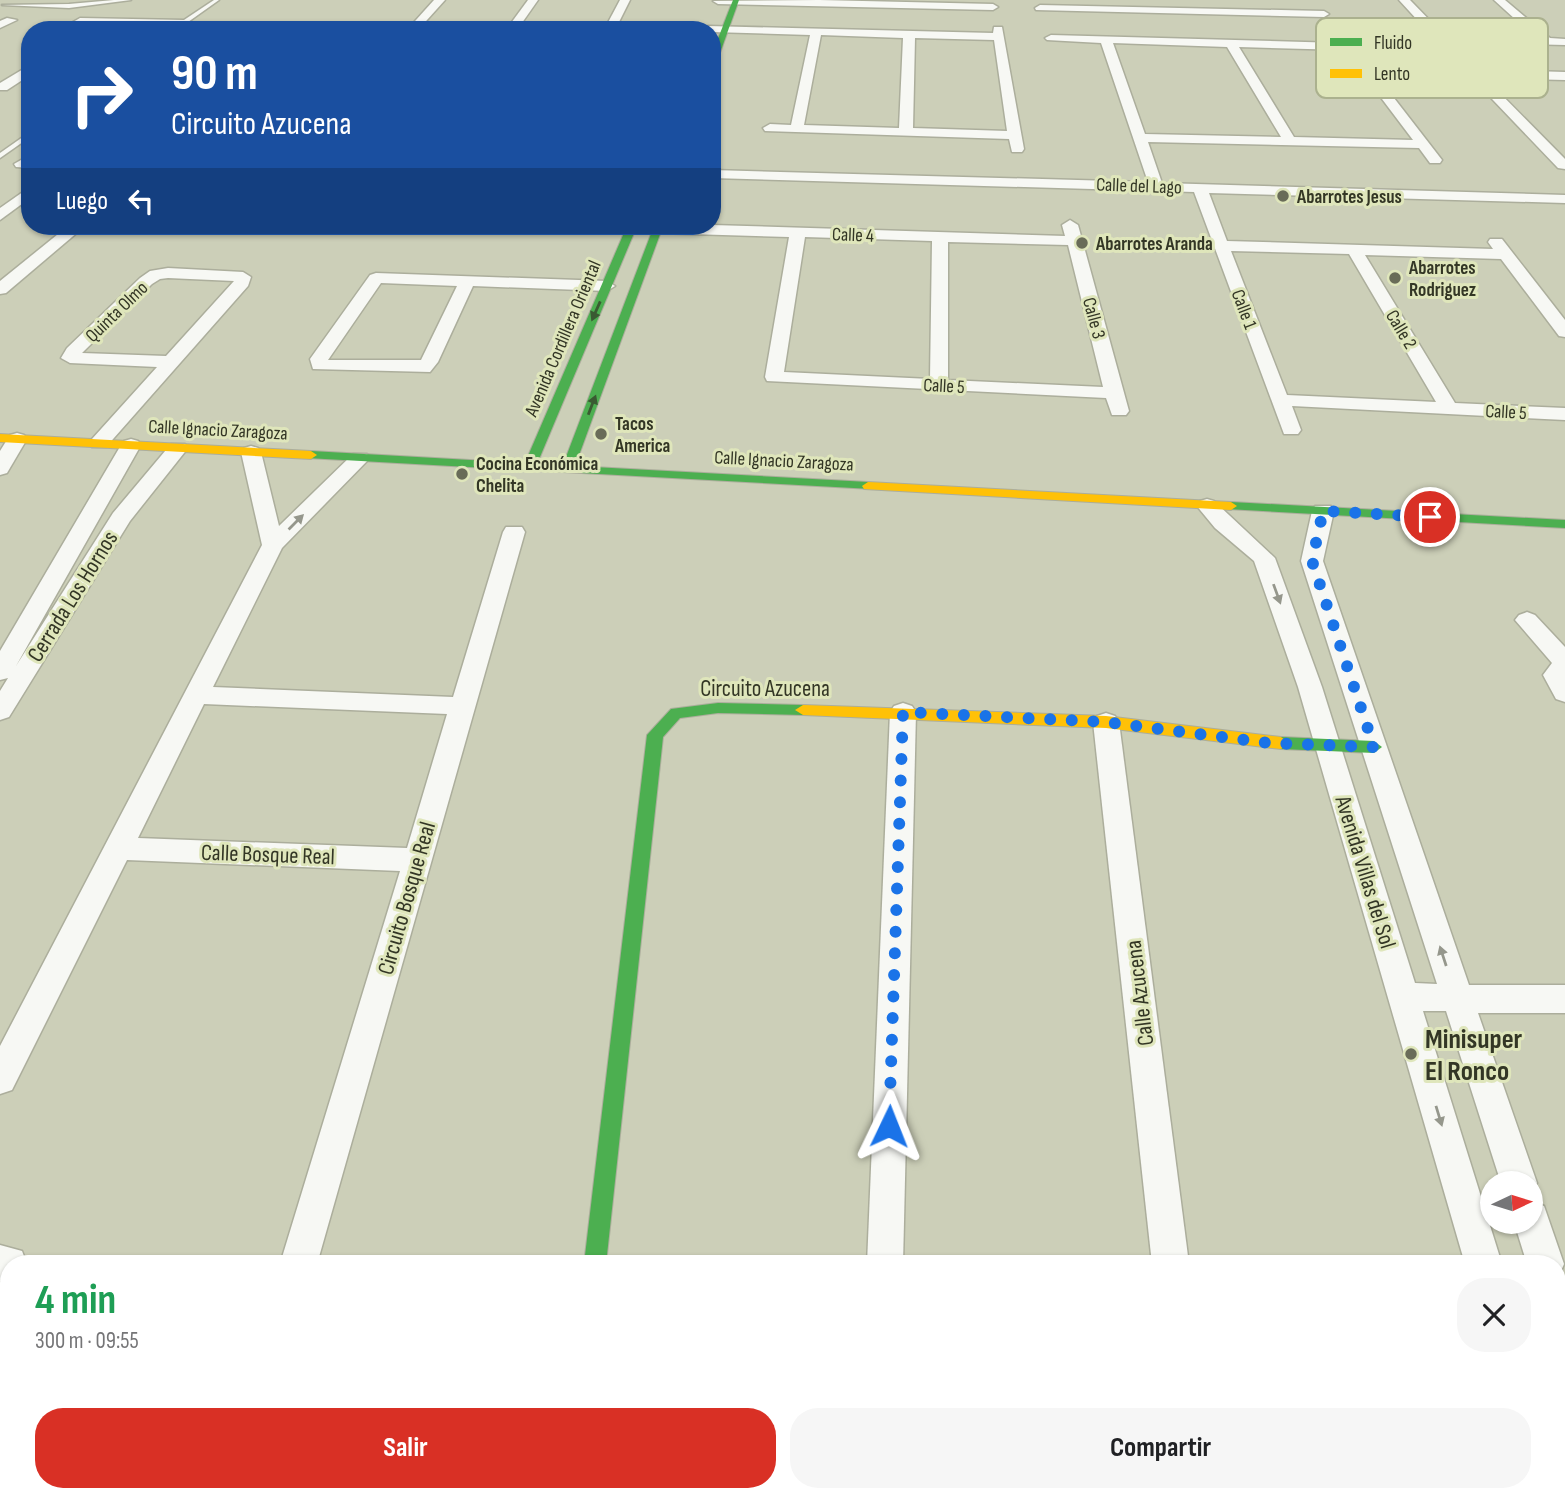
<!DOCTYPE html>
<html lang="es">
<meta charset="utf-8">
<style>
:root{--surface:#fff;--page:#f6f6f6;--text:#202124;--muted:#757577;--accent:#d93025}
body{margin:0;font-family:"Sofia Sans Condensed",sans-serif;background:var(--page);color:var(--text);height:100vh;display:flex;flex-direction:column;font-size:26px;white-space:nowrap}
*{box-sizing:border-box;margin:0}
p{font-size:23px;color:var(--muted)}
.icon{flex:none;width:38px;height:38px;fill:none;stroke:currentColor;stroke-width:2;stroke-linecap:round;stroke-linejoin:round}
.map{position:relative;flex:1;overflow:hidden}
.sheet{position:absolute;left:0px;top:1255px;width:1566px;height:247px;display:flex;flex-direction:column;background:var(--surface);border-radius:28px 28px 0 0;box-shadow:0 2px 5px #0004}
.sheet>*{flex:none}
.guide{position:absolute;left:21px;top:21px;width:700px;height:214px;border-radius:28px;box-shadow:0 2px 5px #0004;background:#1a4fa0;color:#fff;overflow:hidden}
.needle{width:46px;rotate:86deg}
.buttons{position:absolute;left:1480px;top:1171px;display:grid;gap:14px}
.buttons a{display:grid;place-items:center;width:63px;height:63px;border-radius:50%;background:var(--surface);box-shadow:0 2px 5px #0004;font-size:35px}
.pin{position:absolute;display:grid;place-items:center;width:60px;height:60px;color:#fff;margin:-30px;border:4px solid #fff;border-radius:50%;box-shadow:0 2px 7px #0007}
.me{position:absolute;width:77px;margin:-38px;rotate:2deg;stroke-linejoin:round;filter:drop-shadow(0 0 5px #0008)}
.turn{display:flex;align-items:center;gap:24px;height:147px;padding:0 35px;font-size:32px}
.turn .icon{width:91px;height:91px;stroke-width:2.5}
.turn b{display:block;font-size:49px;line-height:60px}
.then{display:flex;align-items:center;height:66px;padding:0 35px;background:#0003;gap:14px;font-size:26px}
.round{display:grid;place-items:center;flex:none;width:74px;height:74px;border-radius:28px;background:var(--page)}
.overview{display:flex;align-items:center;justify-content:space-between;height:119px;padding:0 35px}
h1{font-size:42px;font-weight:700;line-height:52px;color:#1e9e55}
.primary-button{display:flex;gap:14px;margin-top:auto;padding:14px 35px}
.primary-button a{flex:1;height:80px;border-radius:28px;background:var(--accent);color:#fff;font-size:28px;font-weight:700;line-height:80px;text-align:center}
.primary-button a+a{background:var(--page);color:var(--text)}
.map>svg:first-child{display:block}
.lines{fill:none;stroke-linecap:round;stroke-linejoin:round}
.lane-casing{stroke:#acae9c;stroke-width:3}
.street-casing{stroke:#acae9c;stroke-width:3}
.fast-casing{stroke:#acae9c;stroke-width:2}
.slow-casing{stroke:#acae9c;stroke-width:2}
.lane{fill:#f7f8f4;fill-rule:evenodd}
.street{fill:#f7f8f4;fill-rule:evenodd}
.fast{fill:#4caf50;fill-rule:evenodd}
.slow{fill:#ffc107;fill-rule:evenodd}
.oneway{fill:#3a5a32}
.oneway2{fill:#95978c}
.route{stroke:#1a73e8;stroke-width:12;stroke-dasharray:0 21.6}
.poi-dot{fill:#696c58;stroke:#dfe6bb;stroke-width:2.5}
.labels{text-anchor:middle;stroke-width:6;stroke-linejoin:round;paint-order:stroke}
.far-street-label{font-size:19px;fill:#333625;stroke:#dfe6bb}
.far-poi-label{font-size:19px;font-weight:bold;fill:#333625;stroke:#dfe6bb;text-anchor:start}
.street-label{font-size:23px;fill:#333625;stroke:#dfe6bb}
.near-poi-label{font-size:28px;font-weight:bold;fill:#333625;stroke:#dfe6bb;text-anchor:start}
.key{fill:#dfe6bb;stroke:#abb18e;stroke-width:2}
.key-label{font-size:19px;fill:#333625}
</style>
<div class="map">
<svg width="1565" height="1500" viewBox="0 0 1565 1500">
<rect width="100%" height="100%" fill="#cccfb8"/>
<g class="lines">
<g class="lane-casing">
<g id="lane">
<path d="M114 0H131L69 8 2 5 69 4Z"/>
<path d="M214 0H219L181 27 178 25 180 23 81 22 65 30H59L80 18 184 20Z"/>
<path d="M30 132V137L0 158V153Z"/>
</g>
</g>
<g class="street-casing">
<g id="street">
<path d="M434 0H445L418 30H407Z"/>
<path d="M528 0H538L517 30H506Z"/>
<path d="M620 0H630L615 30H604Z"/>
<path d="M819 0 993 4 998 7 993 10 718 4 713 1Z"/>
<path d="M1399 0H1410L1445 36 1536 38 1494 0H1505L1550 38 1565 39V45L1412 41V37L1432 36Z"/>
<path d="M1040 5 1324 11 1329 14 1324 17 1036 10 1035 8Z"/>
<path d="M7 18 17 20 0 28V21Z"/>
<path d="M708 26 993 33 994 27H1002L1024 149 1022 152H1012L1009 139 765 131 763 128 770 124 791 125 810 35 712 32V30H703ZM821 35 903 38 899 128 804 125ZM915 38 994 40 1007 131 913 128Z"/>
<path d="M1051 35 1340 43 1336 38 1338 36H1346L1442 160 1440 163H1430L1419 148 1148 142 1162 183 1565 195V203L1209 193 1227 241 1493 249 1488 242 1490 239H1502L1565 320V337L1559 336 1501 259 1365 255 1455 403 1565 408V420L1292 406 1301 430 1298 434H1284L1194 192 712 178V170L1148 182 1101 43 1047 40 1045 38ZM1113 43 1227 47 1281 137 1145 134ZM1239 47 1345 50 1413 140 1294 137ZM1231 251 1349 254 1436 402 1287 395Z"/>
<path d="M30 65V75L7 90H0V83Z"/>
<path d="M1474 69 1565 72V80L1485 78 1565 159V169L1558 168 1471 77H1443L1437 73 1443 69Z"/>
<path d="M21 160H30V168L16 167 14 164Z"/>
<path d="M30 187V198L0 220V208Z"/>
<path d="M1070 220 1078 225 1129 411 1126 415H1112L1106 398 767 381 765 377 789 237 590 231 582 226 712 225 1065 236 1062 225ZM805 237 932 241 930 379 784 372ZM948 242 1068 245 1103 387 948 380Z"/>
<path d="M68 226H85L6 293 0 294V281Z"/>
<path d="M168 268 243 272 251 277 248 286 106 447H92L89 443 92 439 157 367 70 363 61 358 67 348 140 278 150 271ZM168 278 234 281 166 356 82 353 152 284 160 279Z"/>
<path d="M376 273 607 281 615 286 607 291 473 286 438 362 430 372 313 369 310 359 370 275ZM381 283 457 286 421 360H328Z"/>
<path d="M17 433 24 435 27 439 7 473 0 475V451L10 435Z"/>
<path d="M131 439 138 441 141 445 16 666 113 513 171 444H185L188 448 130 521 9 717 0 720V691L8 678 0 680V651L121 445 124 441Z"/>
<path d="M251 446 258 448 261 452 279 526 353 454H367L370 458 282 548 213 687 453 697 503 532 506 527H522L525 532 317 1264H280L400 871 127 860 12 1090 0 1094V1046L262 545 241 452 244 448ZM204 704 447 714 407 848 138 838Z"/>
<path d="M1207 499 1214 501 1275 558 1322 687 1415 983 1437 984 1301 561 1312 511 1315 506H1331L1334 511 1323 561 1469 985H1565V1013H1478L1537 1183 1531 1195V1183H1501L1446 1011H1423L1502 1264H1465L1298 687 1254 561 1215 528 1196 505 1200 501Z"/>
<path d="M1527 612 1535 615 1565 647V702L1556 699 1543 675 1552 663 1515 620 1519 615Z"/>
<path d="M903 703 912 706 916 712 903 1264H867L890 712 894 706Z"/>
<path d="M1106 713 1115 716 1119 722 1189 1264H1152L1093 722 1097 716Z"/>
<path d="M1531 1201 1544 1206 1564 1264 1558 1278V1264H1527L1514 1222H1531Z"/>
<path d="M0 1245 22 1251 27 1264H9V1282L0 1281Z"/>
<path d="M1558 1278 1565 1281V1338L1558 1335Z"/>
<path d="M1558 1474 1565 1477V1500H1535L1532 1493H1558Z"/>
<path d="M1185 1493H1227L1228 1500H1186Z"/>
</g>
</g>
<g class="fast-casing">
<g id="fast">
<path d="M733 0H739L716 64 712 66V54Z"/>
<path d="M627 226H637L537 464 563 465 654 226H663L575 466 868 482 874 486 872 489 307 458 305 455 311 451 525 463Z"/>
<path d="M1231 502 1565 520V528L1227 509V503Z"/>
<path d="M718 703 803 705 811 710 803 715 718 713 680 718 663 737 606 1264H584L647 735 671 709Z"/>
<path d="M1281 737 1374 741 1382 747 1374 753 1281 749 1273 743Z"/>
</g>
</g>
<g class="slow-casing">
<g id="slow">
<path d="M0 434 311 451 317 455 311 459 0 442Z"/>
<path d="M868 482 1231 502 1237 506 1231 510 864 489 862 486Z"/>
<path d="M803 705 1106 716 1281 737 1289 743 1281 749 1106 728 803 715 795 710Z"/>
</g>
</g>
<use href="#lane" class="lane"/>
<use href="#street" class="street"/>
<use href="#fast" class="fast"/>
<use href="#slow" class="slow"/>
</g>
<defs><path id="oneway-solid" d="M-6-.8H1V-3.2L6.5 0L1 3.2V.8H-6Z" transform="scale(1.75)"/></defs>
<g class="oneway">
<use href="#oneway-solid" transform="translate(596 311) rotate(114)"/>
<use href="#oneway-solid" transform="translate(592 405) rotate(-69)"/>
</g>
<g class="oneway2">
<use href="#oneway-solid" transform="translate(296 522) rotate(-45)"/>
<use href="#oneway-solid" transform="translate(1277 594) rotate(70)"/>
<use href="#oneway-solid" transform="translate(1443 956) rotate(-108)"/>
<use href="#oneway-solid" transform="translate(1439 1116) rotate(73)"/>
</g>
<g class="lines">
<path class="route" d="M889 1126 903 712 1106 722 1269 743 1374 747 1312 561 1323 511 1430 517"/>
</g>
<g class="poi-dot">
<circle cx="1283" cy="196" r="7"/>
<circle cx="1082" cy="243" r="7"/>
<circle cx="1395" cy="278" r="7"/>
<circle cx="601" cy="434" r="7"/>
<circle cx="462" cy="474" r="7"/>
<circle cx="1411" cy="1054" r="7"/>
</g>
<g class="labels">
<g class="far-street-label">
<text transform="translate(1139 185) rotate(2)" y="7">Calle del Lago</text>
<text transform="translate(853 234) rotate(2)" y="7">Calle 4</text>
<text transform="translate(1245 309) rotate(69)" y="7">Calle 1</text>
<text transform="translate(116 311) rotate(-44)" y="7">Quinta Olmo</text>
<text transform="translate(1095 318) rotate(75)" y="7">Calle 3</text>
<text transform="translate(1402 329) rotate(59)" y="7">Calle 2</text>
<text transform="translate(562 338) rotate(-67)" y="7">Avenida Cordillera Oriental</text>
<text transform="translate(944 385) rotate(3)" y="7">Calle 5</text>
<text transform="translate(1506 411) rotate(3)" y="7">Calle 5</text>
<text transform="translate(218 429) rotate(3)" y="7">Calle Ignacio Zaragoza</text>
<text transform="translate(784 460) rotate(3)" y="7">Calle Ignacio Zaragoza</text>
</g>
<g class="far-poi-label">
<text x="1297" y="203">Abarrotes Jesus</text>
<text x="1096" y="250">Abarrotes Aranda</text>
<text x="1409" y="274">Abarrotes<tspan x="1409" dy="22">Rodriguez</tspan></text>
<text x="615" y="430">Tacos<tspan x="615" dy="22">America</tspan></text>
<text x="476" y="470">Cocina Económica<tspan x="476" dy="22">Chelita</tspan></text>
</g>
<g class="street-label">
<text transform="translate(72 596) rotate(-58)" y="8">Cerrada Los Hornos</text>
<text x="765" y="696">Circuito Azucena</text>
<text transform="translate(268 854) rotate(2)" y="8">Calle Bosque Real</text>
<text transform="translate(1366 872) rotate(73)" y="8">Avenida Villas del Sol</text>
<text transform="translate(406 898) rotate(-74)" y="8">Circuito Bosque Real</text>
<text transform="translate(1139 993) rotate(-97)" y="8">Calle Azucena</text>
</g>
<g class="near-poi-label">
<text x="1425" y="1048">Minisuper<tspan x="1425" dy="32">El Ronco</tspan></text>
</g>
</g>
<rect x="1316" y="18" width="232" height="80" rx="10" class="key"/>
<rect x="1330" y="38" width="32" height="8" fill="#4caf50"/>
<rect x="1330" y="69" width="32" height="9" fill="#ffc107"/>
<g class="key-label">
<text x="1374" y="49">Fluido</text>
<text x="1374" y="80">Lento</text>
</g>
</svg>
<div class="buttons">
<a><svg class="needle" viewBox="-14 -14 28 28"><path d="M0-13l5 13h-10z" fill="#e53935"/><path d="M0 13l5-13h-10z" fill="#757577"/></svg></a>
</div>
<div class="pin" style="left:1430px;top:517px;background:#d93025"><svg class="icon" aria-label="arrive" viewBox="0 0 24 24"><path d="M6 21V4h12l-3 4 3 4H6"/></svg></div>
<svg class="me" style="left:889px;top:1126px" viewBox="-20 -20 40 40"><path d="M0-17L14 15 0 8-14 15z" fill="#1a73e8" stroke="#fff" stroke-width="4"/></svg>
<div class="guide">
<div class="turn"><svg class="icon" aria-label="right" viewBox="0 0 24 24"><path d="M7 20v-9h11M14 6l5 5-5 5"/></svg><div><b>90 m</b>Circuito Azucena</div></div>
<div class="then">Luego<svg class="icon" aria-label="left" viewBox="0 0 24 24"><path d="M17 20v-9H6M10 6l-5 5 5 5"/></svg></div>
</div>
<section class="sheet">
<div class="overview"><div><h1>4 min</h1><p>300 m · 09:55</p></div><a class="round"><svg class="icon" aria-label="close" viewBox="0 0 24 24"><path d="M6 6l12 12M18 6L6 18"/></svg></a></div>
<div class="primary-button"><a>Salir</a><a>Compartir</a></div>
</section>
</div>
